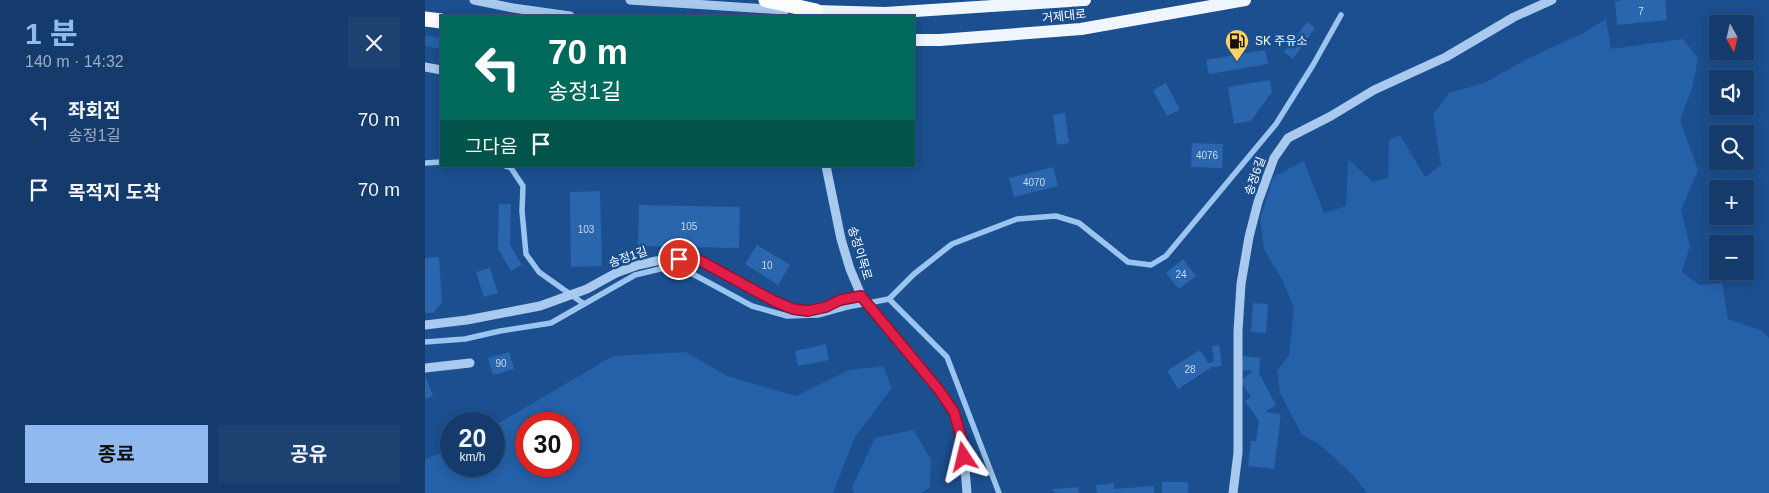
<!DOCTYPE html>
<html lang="ko">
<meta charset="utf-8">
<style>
:root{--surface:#143b6b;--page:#1d4271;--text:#f1f3f6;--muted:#9dadc1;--line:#33557e;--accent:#90b9f0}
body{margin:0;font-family:Helvetica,"Noto Sans KR",sans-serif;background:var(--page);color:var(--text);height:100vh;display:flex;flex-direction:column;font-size:19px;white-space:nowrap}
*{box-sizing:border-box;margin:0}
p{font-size:16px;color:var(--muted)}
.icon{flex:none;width:28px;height:28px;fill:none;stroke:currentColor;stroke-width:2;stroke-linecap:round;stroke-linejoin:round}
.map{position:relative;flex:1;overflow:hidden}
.sheet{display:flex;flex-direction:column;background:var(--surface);width:425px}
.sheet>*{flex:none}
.hud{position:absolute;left:15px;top:15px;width:475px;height:152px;border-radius:0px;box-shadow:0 2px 12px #0003,0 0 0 1px var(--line);background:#00695c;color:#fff;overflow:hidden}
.needle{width:32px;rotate:172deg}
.buttons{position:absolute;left:1284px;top:15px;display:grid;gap:10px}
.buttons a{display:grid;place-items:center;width:45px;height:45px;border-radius:0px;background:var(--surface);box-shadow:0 2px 12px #0003,0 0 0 1px var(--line);font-size:25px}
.speed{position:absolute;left:15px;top:412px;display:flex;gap:10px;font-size:25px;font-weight:700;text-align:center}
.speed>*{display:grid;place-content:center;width:65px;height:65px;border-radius:50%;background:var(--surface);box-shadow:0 2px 12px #0003,0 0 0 1px var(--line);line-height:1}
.speed small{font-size:12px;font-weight:400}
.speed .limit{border:8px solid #d22;background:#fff;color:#111}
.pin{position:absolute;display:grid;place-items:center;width:42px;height:42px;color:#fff;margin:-21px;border:2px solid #fff;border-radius:50%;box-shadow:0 1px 5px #0007}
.me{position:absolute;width:55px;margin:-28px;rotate:350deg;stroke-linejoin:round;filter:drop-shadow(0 0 4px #0008)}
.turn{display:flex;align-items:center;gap:18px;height:105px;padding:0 25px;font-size:22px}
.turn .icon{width:65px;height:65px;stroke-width:2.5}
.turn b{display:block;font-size:35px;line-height:42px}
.then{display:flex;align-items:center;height:48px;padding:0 25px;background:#0003;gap:10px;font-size:19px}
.round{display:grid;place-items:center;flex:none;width:52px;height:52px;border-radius:0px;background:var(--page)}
.summary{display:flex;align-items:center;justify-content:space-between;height:85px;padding:0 25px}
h1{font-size:30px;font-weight:700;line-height:38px;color:var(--accent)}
.primary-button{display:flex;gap:10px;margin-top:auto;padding:10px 25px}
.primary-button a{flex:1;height:58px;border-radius:0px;background:var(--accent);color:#111;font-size:20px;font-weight:700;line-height:58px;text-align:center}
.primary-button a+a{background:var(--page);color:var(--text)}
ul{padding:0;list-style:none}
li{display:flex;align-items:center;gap:15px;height:70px;padding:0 25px}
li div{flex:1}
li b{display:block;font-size:19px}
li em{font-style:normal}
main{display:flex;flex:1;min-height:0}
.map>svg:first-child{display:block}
.green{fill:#2461a8;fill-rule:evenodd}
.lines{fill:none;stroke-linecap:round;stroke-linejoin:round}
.stream{stroke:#9cc4f0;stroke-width:5.5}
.building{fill:#2a66ad}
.minor{stroke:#a9c9ee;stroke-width:9}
.major{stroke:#f0f6ff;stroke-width:12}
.highway{stroke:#fff;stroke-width:15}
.route-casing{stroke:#92132f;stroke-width:12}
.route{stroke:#e11d48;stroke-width:9}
.labels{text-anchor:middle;stroke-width:5;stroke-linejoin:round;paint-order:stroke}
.number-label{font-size:10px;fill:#cad9ea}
.street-label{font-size:12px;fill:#fff;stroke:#1b4f8f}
.poi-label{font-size:12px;fill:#fff;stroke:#1b4f8f;text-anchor:start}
</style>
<main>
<section class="sheet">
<div class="summary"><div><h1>1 분</h1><p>140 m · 14:32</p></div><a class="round"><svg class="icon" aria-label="close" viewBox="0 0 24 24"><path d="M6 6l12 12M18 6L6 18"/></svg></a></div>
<ul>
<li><svg class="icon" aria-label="left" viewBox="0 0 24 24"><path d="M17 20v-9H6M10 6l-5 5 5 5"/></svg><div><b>좌회전</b><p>송정1길</p></div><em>70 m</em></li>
<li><svg class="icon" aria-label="arrive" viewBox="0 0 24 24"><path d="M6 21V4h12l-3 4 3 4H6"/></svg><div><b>목적지 도착</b></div><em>70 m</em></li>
</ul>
<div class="primary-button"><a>종료</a><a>공유</a></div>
</section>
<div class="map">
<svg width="1344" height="493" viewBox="0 0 1344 493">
<rect width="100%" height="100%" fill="#1b4f8f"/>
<g class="green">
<path d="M1181 19 1186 49 1258 39 1273 58 1267 89 1255 120 1273 170 1256 210 1265 246 1257 272 1274 285 1297 283 1303 319 1338 331 1344 338V493H942L927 474 894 444 877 435 855 393 852 371 864 355 869 308 858 281 839 249 835 220 848 177 879 161 899 213 921 206 923 159 948 182 963 178 964 140 975 135 1000 177 1016 165 1008 114 1024 93 1059 83 1102 59 1158 33Z"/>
<path d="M0 35 16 38V49L0 46Z"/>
<path d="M261 352 302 376 371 396 424 370 458 366 467 388 430 437 408 493H0V459L26 449V466H69V426L188 356ZM101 424H144V466H101Z"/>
<path d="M488 430 506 459 505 487 496 493H429L427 487 450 438Z"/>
</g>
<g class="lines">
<g class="stream">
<path d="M0 163 16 162"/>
<path d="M80 166 86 168 98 186 97 211 101 254 114 272 159 304"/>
<path d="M464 299 522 357 574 493"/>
<path d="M0 342 40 339 75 331 126 323 210 275 239 268 266 273 327 306 362 316 393 315 422 307 464 299 489 274 527 244 592 219 631 216 654 223 703 262 726 265 741 256 851 124 888 65 916 15"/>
</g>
</g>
<g class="building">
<path d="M1200 0H1240L1242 20 1192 25 1190 1Z"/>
<path d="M882 22 890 28 868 59 859 52Z"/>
<path d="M840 50 843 64 784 74 781 60Z"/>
<path d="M845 80 847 92 826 121 809 124 803 87Z"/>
<path d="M741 83 755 110 742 116 728 90Z"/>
<path d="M640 113 644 143 632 145 628 115Z"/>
<path d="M767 143 798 144 797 168 766 167Z"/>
<path d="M628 167 633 186 589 197 584 178Z"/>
<path d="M175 191 177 266 146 267 145 192Z"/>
<path d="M74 204H86L85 245 97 265 86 271 73 249Z"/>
<path d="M214 205 315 207 314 248 213 246Z"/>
<path d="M332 245 365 265 353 285 320 264Z"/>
<path d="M14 257 17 302 8 313H0V258Z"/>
<path d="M758 259 771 276 754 289 741 273Z"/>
<path d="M65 268 73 293 59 297 51 272Z"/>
<path d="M828 303 843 304 841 333 826 332Z"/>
<path d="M401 344 404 360 373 366 370 351Z"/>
<path d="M794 345 797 366 787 367 753 389 742 371 775 350 783 363 789 362 787 346Z"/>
<path d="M84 352 89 369 68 375 63 358Z"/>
<path d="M818 356 835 358 834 373 851 405 840 412 856 414 849 469 823 466 826 441H831L834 421 820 401 826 397 815 381 828 371 816 370Z"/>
<path d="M0 375 8 396 0 399Z"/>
<rect x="737" y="482" width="26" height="11"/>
<path d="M689 483V489L729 486V493H672L671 485Z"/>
<path d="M653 487 654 493H629L628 489Z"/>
</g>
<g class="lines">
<g class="minor">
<path d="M49 0 88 8 145 16"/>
<path d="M205 0 360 10"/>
<path d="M0 67 16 70"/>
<path d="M401 166 416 239 425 269 436 295 515 390 529 412 538 444 542 493"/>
<path d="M0 325 42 320 115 306 162 289 191 273 213 265 231 261 254 259 276 261 349 301 368 309 383 311 401 307 415 300 436 295"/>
<path d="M0 368 45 363"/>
<path d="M808 493 813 453V331L816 284 824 237 833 202 849 158 863 138 906 116 949 90 1021 57 1089 17 1127 0"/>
</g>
<g class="major">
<path d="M391 11 460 13 660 0"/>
<path d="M489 40H515L656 29 820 0"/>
</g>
<g class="highway">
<path d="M341 0 391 11"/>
<path d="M0 19 16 21"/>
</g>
</g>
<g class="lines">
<g class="route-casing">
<path id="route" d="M254 259 276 261 349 301 368 309 383 311 401 307 415 300 436 296 514 390 529 412 538 444 539 457"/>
</g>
<use href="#route" class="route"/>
</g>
<defs>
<g id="fuel-pin" transform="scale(1.25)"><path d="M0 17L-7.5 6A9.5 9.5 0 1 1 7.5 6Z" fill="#ffd166" stroke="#1b4f8f"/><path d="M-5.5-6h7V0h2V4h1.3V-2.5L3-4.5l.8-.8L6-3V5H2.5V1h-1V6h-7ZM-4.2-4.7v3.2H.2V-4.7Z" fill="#111"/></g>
</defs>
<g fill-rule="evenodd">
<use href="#fuel-pin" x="812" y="41"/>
</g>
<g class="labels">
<g class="number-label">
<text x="1216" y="15">7</text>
<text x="782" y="159">4076</text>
<text x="609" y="186">4070</text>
<text x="264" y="230">105</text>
<text x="161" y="233">103</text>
<text x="342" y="269">10</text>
<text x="756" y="278">24</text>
<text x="76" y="367">90</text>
<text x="765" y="373">28</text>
</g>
<g class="street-label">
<text transform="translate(639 16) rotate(-6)" y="4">거제대로</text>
<text transform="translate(830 176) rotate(-70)" y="4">송정6길</text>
<text transform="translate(435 253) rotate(73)" y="4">송정이목로</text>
<text transform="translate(203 257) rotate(-19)" y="4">송정1길</text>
</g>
<g class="poi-label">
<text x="830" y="45">SK 주유소</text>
</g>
</g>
</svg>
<div class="buttons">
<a><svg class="needle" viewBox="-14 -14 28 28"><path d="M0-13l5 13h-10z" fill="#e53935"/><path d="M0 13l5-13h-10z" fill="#9dadc1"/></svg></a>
<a><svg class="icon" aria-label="sound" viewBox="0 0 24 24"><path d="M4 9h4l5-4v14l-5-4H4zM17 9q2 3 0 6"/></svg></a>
<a><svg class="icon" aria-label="search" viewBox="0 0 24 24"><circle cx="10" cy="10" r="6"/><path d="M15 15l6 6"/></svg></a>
<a>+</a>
<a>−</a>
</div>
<div class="speed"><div>20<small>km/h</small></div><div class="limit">30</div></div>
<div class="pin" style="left:254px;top:259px;background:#d93025"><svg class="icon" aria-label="arrive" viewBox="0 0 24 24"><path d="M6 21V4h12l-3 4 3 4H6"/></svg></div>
<svg class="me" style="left:539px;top:457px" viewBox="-20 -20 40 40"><path d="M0-17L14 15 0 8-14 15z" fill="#e11d48" stroke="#fff" stroke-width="4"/></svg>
<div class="hud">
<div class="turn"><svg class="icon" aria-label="left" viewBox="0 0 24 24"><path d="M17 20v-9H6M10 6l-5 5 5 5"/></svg><div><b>70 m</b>송정1길</div></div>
<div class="then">그다음<svg class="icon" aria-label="arrive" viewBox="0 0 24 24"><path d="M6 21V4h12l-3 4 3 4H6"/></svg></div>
</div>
</div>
</main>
